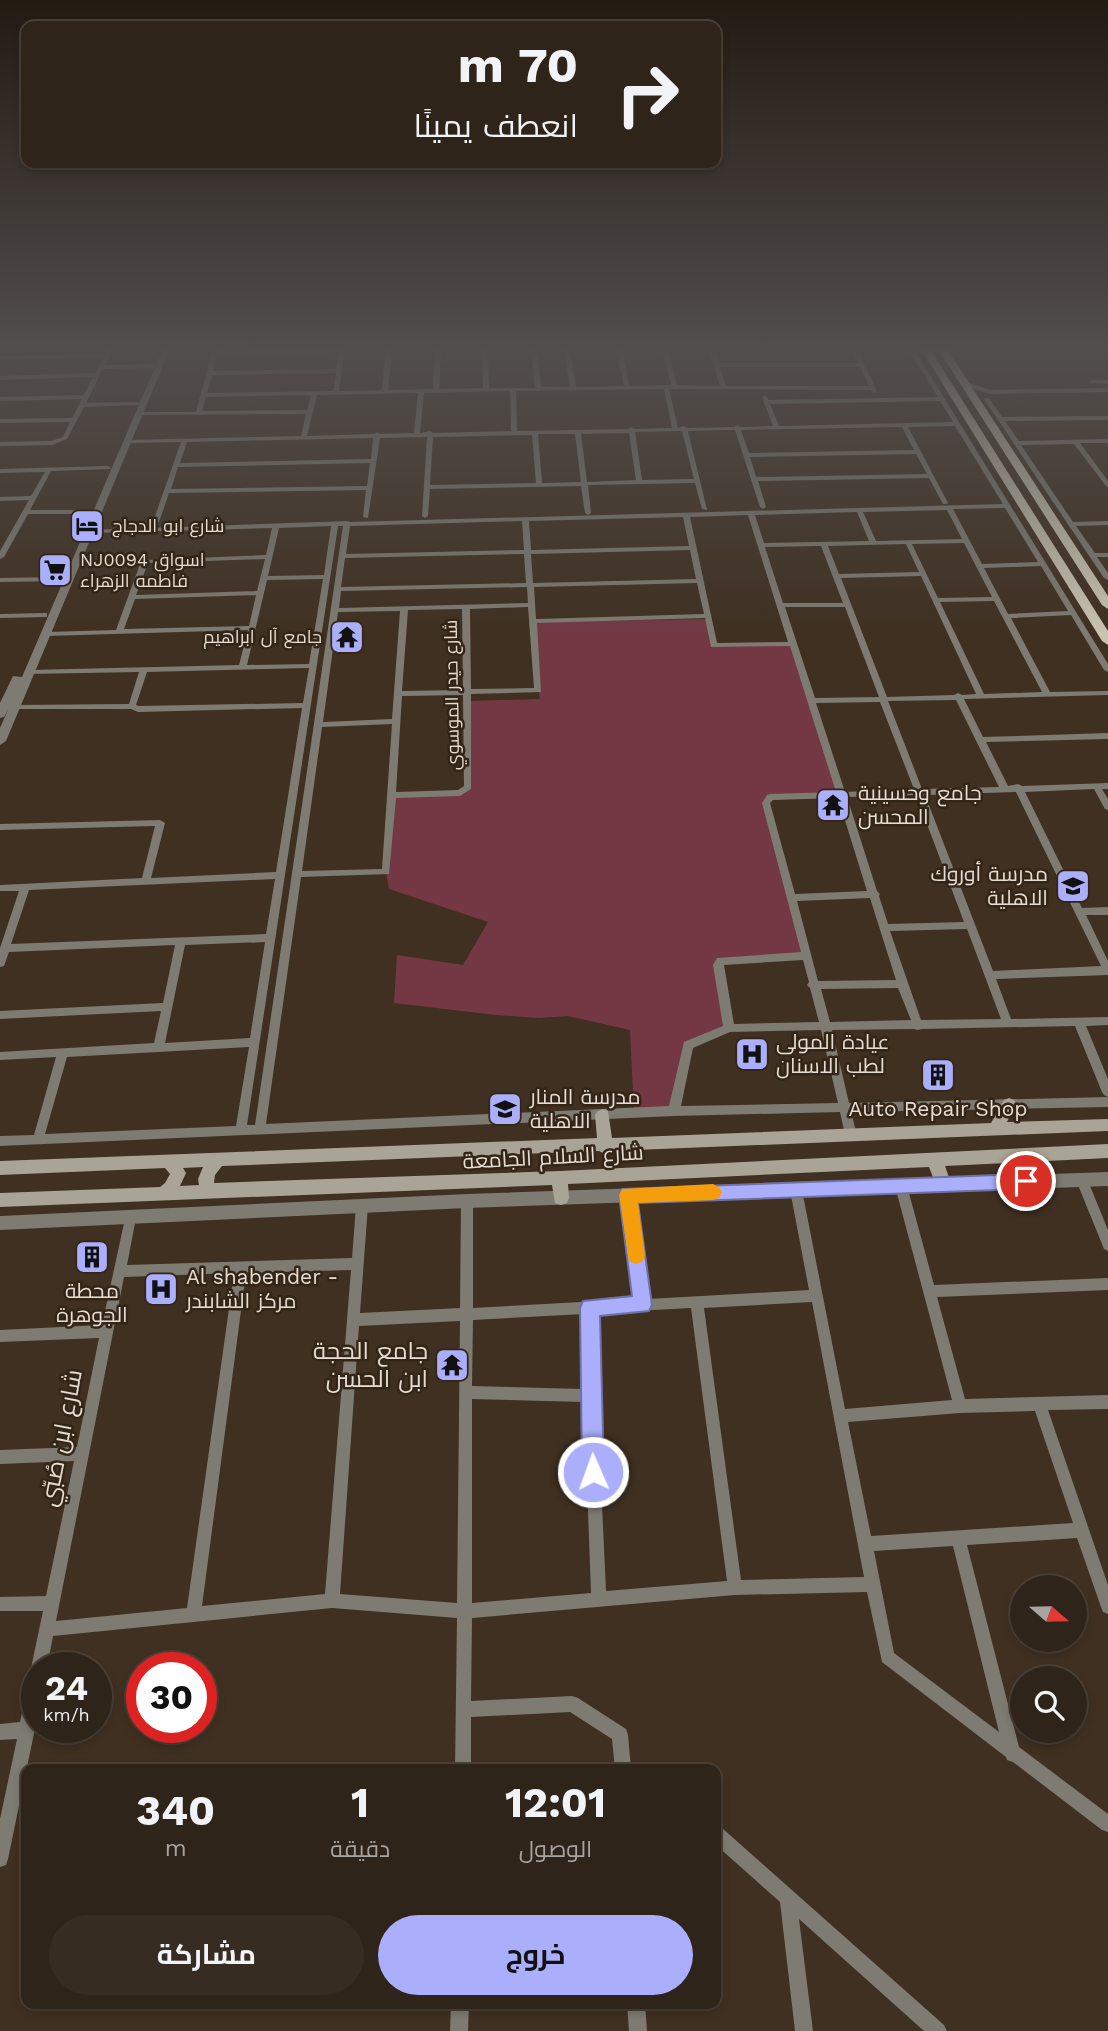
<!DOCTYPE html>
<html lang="ar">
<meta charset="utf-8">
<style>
:root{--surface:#2f2419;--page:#372c22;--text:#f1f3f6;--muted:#a7a4a2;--line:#4a4138;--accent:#abaffb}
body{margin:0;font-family:"Work Sans",Cairo,sans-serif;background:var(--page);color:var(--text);direction:rtl;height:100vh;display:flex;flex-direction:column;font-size:26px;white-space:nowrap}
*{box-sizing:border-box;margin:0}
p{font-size:23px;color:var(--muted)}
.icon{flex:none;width:38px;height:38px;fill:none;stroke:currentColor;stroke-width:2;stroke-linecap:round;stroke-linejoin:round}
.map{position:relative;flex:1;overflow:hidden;direction:ltr}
.drawer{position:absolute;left:21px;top:1764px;width:700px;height:245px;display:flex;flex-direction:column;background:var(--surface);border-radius:14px;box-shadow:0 4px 10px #0003,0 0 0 2px var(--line);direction:rtl}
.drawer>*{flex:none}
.guide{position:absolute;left:21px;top:21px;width:700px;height:147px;border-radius:14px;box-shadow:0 4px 10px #0003,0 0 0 2px var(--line);direction:rtl;background:#2f2419;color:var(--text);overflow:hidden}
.needle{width:46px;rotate:110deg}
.tools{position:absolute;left:1010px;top:1575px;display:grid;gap:14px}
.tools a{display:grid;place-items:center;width:77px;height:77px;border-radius:50%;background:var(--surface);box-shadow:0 4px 10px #0003,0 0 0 2px var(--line);font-size:35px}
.speed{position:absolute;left:21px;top:1652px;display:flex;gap:14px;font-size:35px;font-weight:700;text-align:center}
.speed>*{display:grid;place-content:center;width:91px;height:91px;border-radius:50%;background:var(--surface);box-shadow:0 4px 10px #0003,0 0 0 2px var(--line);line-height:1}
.speed small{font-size:18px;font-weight:400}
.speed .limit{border:10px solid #d22;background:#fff;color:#111}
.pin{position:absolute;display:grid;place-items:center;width:60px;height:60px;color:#fff;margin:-30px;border:4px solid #fff;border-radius:50%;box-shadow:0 2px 7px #0007}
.me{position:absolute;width:77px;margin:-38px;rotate:358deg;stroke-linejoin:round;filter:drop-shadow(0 0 5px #0008)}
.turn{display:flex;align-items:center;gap:24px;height:147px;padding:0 28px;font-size:32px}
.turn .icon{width:91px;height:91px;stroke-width:2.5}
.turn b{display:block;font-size:49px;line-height:60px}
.eta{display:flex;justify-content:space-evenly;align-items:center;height:119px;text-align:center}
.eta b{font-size:42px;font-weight:700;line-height:49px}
.primary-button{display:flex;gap:14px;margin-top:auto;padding:14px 28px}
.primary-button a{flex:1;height:80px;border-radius:42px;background:var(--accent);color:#111;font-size:28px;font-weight:700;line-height:80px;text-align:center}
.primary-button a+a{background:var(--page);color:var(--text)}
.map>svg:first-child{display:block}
.green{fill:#743845}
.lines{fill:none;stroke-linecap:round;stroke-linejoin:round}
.minor{fill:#7e7b72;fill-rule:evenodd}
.tertiary{fill:#7e7b72;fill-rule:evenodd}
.secondary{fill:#a9a495;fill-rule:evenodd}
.primary{fill:#c9c3b0;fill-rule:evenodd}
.route{fill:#abaffb;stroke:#6f72a3;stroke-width:2}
.slow{fill:#f59e0b}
.labels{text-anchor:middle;stroke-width:5;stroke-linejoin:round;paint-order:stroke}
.far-poi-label{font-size:18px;fill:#e6dcd3;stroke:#342617;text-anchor:start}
.far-street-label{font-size:18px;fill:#e6dcd3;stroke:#342617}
.poi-label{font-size:21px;fill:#e6dcd3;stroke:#342617;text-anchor:start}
.street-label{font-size:21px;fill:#e6dcd3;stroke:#342617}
.near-poi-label{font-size:24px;fill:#e6dcd3;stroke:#342617;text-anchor:end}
.near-street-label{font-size:24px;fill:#e6dcd3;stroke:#342617}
</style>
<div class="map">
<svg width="1108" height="2031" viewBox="0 0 1108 2031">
<rect width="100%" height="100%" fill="#3f3021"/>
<path class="green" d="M708 619 714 645 794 644 841 793 771 797 766 803 804 956 721 961 729 1028 688 1045 674 1111 634 1113 630 1030 568 1016 539 1018 496 1015 394 1003 397 955 463 965 488 922 389 889 386 872 391 795 460 793 468 787V701L540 699 529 622Z"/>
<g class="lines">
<g class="minor">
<path d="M107 349H113L105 365 153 364 156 366 153 368 103 369 86 403 137 402 140 404 139 405 84 407 67 439 52 445 0 446V442L51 441 63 437 70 422 0 423V419L72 418 82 399 0 401V397L84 395 93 377 0 380V376L95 373 103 358 0 360V356L105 354Z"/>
<path d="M213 349H219L218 351 345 349 339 391 382 390 386 349H392L388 390 433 389 435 349H441L439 389 483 388 482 349H488L489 388H535L531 349H537L541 387H570L564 349H570L576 387 624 386 616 349H622L629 386 671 385 662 349H668L677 385 720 386 709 349H715L719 363H858L851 349H857L877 391 874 393 871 390 669 389 678 428 684 426 687 428 734 427 737 425 740 427 773 426 762 397 765 395 769 400 938 397 908 349H914L1108 664V672L1104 670 1071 615 1011 618 1050 692 1108 691V695L964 699 983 737 1108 733V739L986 742 1008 786 1018 784 1022 786 1108 783V789H1102L1108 799V810L1105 809 1094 789 1025 792 1082 908 1108 907V915H1086L1108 961V975L996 979 1011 1019 1108 1017V1025L1086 1026 1108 1079V1097L1104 1095 1102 1092 1075 1026 922 1029 918 1030 914 1029 832 1030 849 1103 1108 1097V1107L851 1112 857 1135 855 1138 851 1140 847 1138 845 1135 840 1112 674 1116 0 1146V1136L34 1135 56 1057 0 1060V1052L154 1043 161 1011 0 1019V1011L163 1003 175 945 9 952 4 966 0 967V948L19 891H0V885L142 878 155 826 0 830V824L160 820 165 823 151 878 276 872 302 708 138 712 131 709H12L11 707 15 705 129 704 139 672 27 674V670H30L239 665 248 630 46 636 42 634 46 632 116 630 140 564 75 566 71 564 73 563 266 555 272 528 91 533 88 531 89 530 347 521 350 522 1003 504 955 426 908 427 948 503 947 504H943L929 478 758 481 766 507 763 509 760 507 735 430 688 431 707 510 702 509 695 483 588 485 591 513 588 515 585 513 581 486 430 489 428 516 425 518 422 516 427 437 380 438 368 518 363 517 366 490 169 493 159 522 154 523 153 522 181 442 128 443 126 442V440L301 436 306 414 138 415V413L140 412H196ZM339 352 336 369 213 371 217 355ZM720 367H860L869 386H726ZM336 373 333 391 207 393 212 375ZM664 389 672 428 634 429 631 427 628 429 517 431 516 391ZM510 391 511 431 433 433 430 431 420 433 424 393ZM418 393 414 433 380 434 377 432 374 434 307 436 317 395ZM311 395 307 410 202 411 206 397ZM940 401 953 422 779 426 770 404ZM902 427 914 450 749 453 741 430ZM682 431 694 479 642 480 635 432ZM629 433 636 480 587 482 581 434ZM538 434H575L581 482 542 483ZM532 435 536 483 430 485 433 437ZM373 438 371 459 180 463 187 442ZM916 454 927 474 756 477 750 457ZM370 463 367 486 171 489 178 467ZM1005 508 1038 562 982 564 953 509ZM947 510 962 539 876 541 863 512ZM857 512 869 541 764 543 755 515ZM748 515 788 642 717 643 690 517ZM683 517 689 546 531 550 529 521ZM522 521 524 550 346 554 350 526ZM331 526 324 575 268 576 279 528ZM338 526H343L255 1125H247ZM964 543 992 597 938 598 912 544ZM906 544 919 572 839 574 828 546ZM821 546 843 603H783L765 547ZM690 550 696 579 533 583 531 554ZM524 554 526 583 341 587 345 558ZM265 559 257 591 136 595 148 563ZM1041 566 1068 611 1008 614 984 568ZM921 576 976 694 962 695 958 693 954 695 887 697 841 578ZM323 579 309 664 247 665 267 580ZM697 583 704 614 536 619 534 587ZM527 587 528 603 339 608 341 591ZM256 595 249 626 124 629 135 599ZM994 601 1042 692 984 694 940 602ZM528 607 534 688 471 689 470 609ZM785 607H845L879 697 815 698ZM462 609 463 690 402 691 408 610ZM400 611 392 719 323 722 338 612ZM705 618 711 647 790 646 836 792 770 794 767 795 762 803 801 952 717 958 713 965 723 1026 684 1042 669 1106 266 1124 301 877 389 874 396 798 460 796 471 789V694L541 692 537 623ZM309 668 303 703 139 706 136 705 147 672ZM463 695 464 786 458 790 396 792 402 696ZM956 700 999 787 922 789 888 701ZM880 702 914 789 845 792 816 703ZM392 724 382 869 302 871 322 727ZM1016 792 1101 966 993 971 925 795ZM916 795 964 922 888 924 879 896 880 894 877 891 847 797ZM838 798 867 891 795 894 770 803 773 800ZM275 879 266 934 11 944 29 890ZM870 898 896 980 818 981 797 901ZM967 929 1001 1019 921 1020 890 931ZM265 942 250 1038 165 1043 185 945ZM803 960 809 982 807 985 810 988 819 1022 734 1024 724 965ZM898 988 911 1020 830 1022 821 989ZM821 1030 838 1103 681 1106 693 1048 730 1032ZM249 1047 236 1126 45 1134 67 1057Z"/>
<path d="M1092 380H1108V384L1090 383 1089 382Z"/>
<path d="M985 398H989L1002 417 1108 416V420L1005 421 1019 441 1108 439V443H1080L1108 481V487L1106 486 1074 444 1021 445 1073 522 1108 521V525L1076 526 1095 553H1108V557H1097L1108 573V580L1104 578 984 399Z"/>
<path d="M108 466 111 468 110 469 51 471 30 510H88L91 512 88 514H28L4 557 0 559V551L29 500 0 501V497L31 496 45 472 0 473V469Z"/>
<path d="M59 577 63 579 62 581 0 582V578Z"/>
<path d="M44 613H47V617L0 618V614Z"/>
<path d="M1082 1175 1086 1176 1108 1230V1251L1104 1249 1076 1180 1078 1176Z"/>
<path d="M901 1181 905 1182 907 1186 934 1285 1108 1278V1290L937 1297 965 1399 1108 1395V1409L1048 1410 1108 1585V1614L1103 1612 1101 1607 1077 1538 967 1545 1019 1747 1108 1814V1832L1102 1830 1013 1762 1007 1760 1006 1757 882 1662 867 1592 735 1595 472 1618 471 1701 572 1696 578 1698 626 1729 628 1735 631 1769H615L612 1739 570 1712 471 1717V1769H455L457 1618 332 1608 53 1636 47 1668H37V1719L8 1859 6 1865 0 1867V1819L17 1739 0 1740V1724L20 1722 29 1679 33 1673 31 1668 43 1611H0V1597L46 1596 74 1461 0 1464V1450L77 1447 99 1338 0 1342V1330L102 1325 126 1214 130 1213 134 1214 136 1218 127 1265 352 1258 356 1206 358 1202 362 1201 366 1202 368 1206 360 1313 460 1308 461 1201 463 1197 467 1196 471 1197 473 1201V1308L635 1299 622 1195 624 1191 628 1190 632 1191 634 1195 648 1299 809 1290 790 1190 792 1186 796 1185 800 1186 802 1190 845 1409 952 1400 895 1186 897 1182ZM351 1270 325 1594 202 1606 246 1273ZM234 1273 187 1608 56 1621 124 1277ZM812 1302 864 1577 741 1580 704 1308ZM691 1308 727 1581 606 1591 597 1396 596 1313ZM584 1314 583 1389 472 1386 473 1320ZM460 1321 457 1603 340 1594 359 1326ZM472 1399 584 1402 591 1593 472 1603ZM1035 1411 1073 1523 871 1536 848 1422 960 1413ZM953 1546 999 1732 894 1653 874 1551Z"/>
<path d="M716 1826 722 1828 944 2025 947 2031H924L799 1919 813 2031H795L780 1902 716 1845Z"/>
<path d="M451 2004H469L468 2031H450Z"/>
<path d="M627 2004H645L647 2031H629Z"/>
</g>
<g class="tertiary">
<path d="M163 349H170L6 741 0 745V728L8 710 4 717 0 718V703L13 676 22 677Z"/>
<path d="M964 381 991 390 1108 388V392L990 394 961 385 960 383Z"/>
<path d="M1108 1172V1186L467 1208 0 1230V1216L467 1194Z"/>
</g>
<path class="secondary" d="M1009 1098 1014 1100 1016 1104 1007 1122 1108 1119V1131L611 1151 605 1154 599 1151 222 1166 215 1175 214 1183 560 1171 1108 1144V1158L945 1166 951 1183 949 1188 943 1190 937 1188 929 1167 568 1184 569 1198 567 1203 561 1205 555 1203 552 1185 0 1207V1193L160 1187 165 1183 170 1174 165 1168 0 1175V1161L597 1138 595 1115 598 1111 603 1109 608 1111 612 1138 991 1123 1004 1100ZM203 1167 198 1179 199 1185 180 1186 186 1173 183 1168Z"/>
<g class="primary">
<path d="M921 349H930L1108 631V645L1102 641Z"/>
<path d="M938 349H947L1108 596V609L1102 605Z"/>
</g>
</g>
<linearGradient id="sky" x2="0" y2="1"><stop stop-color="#231a12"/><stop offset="0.55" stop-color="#524e4e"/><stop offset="1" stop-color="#524e4e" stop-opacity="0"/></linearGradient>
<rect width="1108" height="634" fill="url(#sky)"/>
<path class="route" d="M1026 1174 1035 1181 1026 1189 638 1203 652 1305 649 1311 600 1316 604 1472 601 1479 593 1482 586 1479 582 1472 580 1308 583 1301 632 1296 619 1195 622 1189Z"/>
<path class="slow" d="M713 1184 719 1187 722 1192 719 1198 713 1200 638 1203 645 1255 643 1261 636 1264 629 1261 619 1195 622 1189Z"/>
<defs>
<g id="hotel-square" transform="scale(1.75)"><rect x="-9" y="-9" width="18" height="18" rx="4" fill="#abaffb" stroke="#342617"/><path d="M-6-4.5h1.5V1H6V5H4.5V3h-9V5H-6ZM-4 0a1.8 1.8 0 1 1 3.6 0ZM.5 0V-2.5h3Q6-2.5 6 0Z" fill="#111"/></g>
<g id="supermarket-square" transform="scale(1.75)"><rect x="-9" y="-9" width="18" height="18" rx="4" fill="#abaffb" stroke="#342617"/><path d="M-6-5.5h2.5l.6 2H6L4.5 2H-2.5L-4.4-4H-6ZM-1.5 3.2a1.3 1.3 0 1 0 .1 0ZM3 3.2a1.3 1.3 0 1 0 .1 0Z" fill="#111"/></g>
<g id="temple-square" transform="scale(1.75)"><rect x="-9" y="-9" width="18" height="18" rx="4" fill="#abaffb" stroke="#342617"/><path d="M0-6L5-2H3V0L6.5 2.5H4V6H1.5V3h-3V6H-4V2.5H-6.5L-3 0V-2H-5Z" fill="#111"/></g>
<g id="school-square" transform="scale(1.75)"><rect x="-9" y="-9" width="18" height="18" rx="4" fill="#abaffb" stroke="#342617"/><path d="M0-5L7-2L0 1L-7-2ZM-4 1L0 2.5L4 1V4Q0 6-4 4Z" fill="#111"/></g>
<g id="hospital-square" transform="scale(1.75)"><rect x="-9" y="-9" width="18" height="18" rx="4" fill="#abaffb" stroke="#342617"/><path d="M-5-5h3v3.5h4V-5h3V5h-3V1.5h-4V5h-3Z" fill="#111"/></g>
<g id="building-square" transform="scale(1.75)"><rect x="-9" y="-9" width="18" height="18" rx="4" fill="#abaffb" stroke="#342617"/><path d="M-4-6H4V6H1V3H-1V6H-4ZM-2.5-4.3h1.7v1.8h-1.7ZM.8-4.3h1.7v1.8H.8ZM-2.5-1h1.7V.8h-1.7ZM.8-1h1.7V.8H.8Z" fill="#111"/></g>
</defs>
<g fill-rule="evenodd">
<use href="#hotel-square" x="87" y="526"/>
<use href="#supermarket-square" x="55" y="570"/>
<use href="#temple-square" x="347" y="637"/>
<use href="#temple-square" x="833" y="805"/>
<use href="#school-square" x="1073" y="886"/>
<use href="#hospital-square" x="752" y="1054"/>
<use href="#building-square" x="938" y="1075"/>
<use href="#school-square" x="505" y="1109"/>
<use href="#building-square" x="92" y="1257"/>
<use href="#hospital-square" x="161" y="1289"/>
<use href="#temple-square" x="452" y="1365"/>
</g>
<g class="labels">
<g class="far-poi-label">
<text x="112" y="532">شارع ابو الدجاج</text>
<text x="80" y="566">NJ0094 اسواق<tspan x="80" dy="21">فاطمه الزهراء</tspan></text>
<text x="322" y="643" text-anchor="end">جامع آل ابراهيم</text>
</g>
<g class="far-street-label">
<text transform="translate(452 695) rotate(-91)" y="6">شارع حيدر الموسوي</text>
</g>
<g class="poi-label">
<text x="858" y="800">جامع وحسينية<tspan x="858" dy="24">المحسن</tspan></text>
<text x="1048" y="881" text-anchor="end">مدرسة أوروك<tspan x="1048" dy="24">الاهلية</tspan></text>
<text x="776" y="1049">عيادة المولى<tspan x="776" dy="24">لطب الاسنان</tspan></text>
<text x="530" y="1104">مدرسة المنار<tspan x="530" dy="24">الاهلية</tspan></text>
<text x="938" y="1116" text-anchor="middle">Auto Repair Shop</text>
<text x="186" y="1284">Al shabender -<tspan x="186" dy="24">مركز الشابندر</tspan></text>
<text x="92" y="1298" text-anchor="middle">محطة<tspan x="92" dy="24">الجوهرة</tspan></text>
</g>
<g class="street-label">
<text transform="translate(553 1157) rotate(-3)" y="7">شارع السلام الجامعة</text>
</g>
<g class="near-poi-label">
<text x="428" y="1359">جامع الحجة<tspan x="428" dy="28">ابن الحسن</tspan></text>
</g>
<g class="near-street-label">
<text transform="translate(61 1438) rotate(-79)" y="8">شارع ابن صُبّي</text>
</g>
</g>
</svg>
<div class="tools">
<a><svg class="needle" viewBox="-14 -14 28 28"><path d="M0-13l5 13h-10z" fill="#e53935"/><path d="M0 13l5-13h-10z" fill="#a7a4a2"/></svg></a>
<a><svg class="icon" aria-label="search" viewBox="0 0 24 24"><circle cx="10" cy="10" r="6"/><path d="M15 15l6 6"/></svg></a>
</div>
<div class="speed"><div>24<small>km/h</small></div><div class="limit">30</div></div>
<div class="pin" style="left:1026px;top:1181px;background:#d93025"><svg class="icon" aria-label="arrive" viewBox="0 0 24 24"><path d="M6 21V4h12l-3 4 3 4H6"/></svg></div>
<svg class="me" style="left:593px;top:1472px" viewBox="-20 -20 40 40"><circle r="17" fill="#abaffb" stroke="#fff" stroke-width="3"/><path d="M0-11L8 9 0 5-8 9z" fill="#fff"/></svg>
<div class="guide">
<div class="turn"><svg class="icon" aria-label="right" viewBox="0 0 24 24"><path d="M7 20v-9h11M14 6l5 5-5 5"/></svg><div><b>70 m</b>انعطف يمينًا</div></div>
</div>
<section class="drawer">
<div class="eta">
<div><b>12:01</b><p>الوصول</p></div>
<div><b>1</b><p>دقيقة</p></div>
<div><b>340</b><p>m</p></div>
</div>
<div class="primary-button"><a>خروج</a><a>مشاركة</a></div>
</section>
</div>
